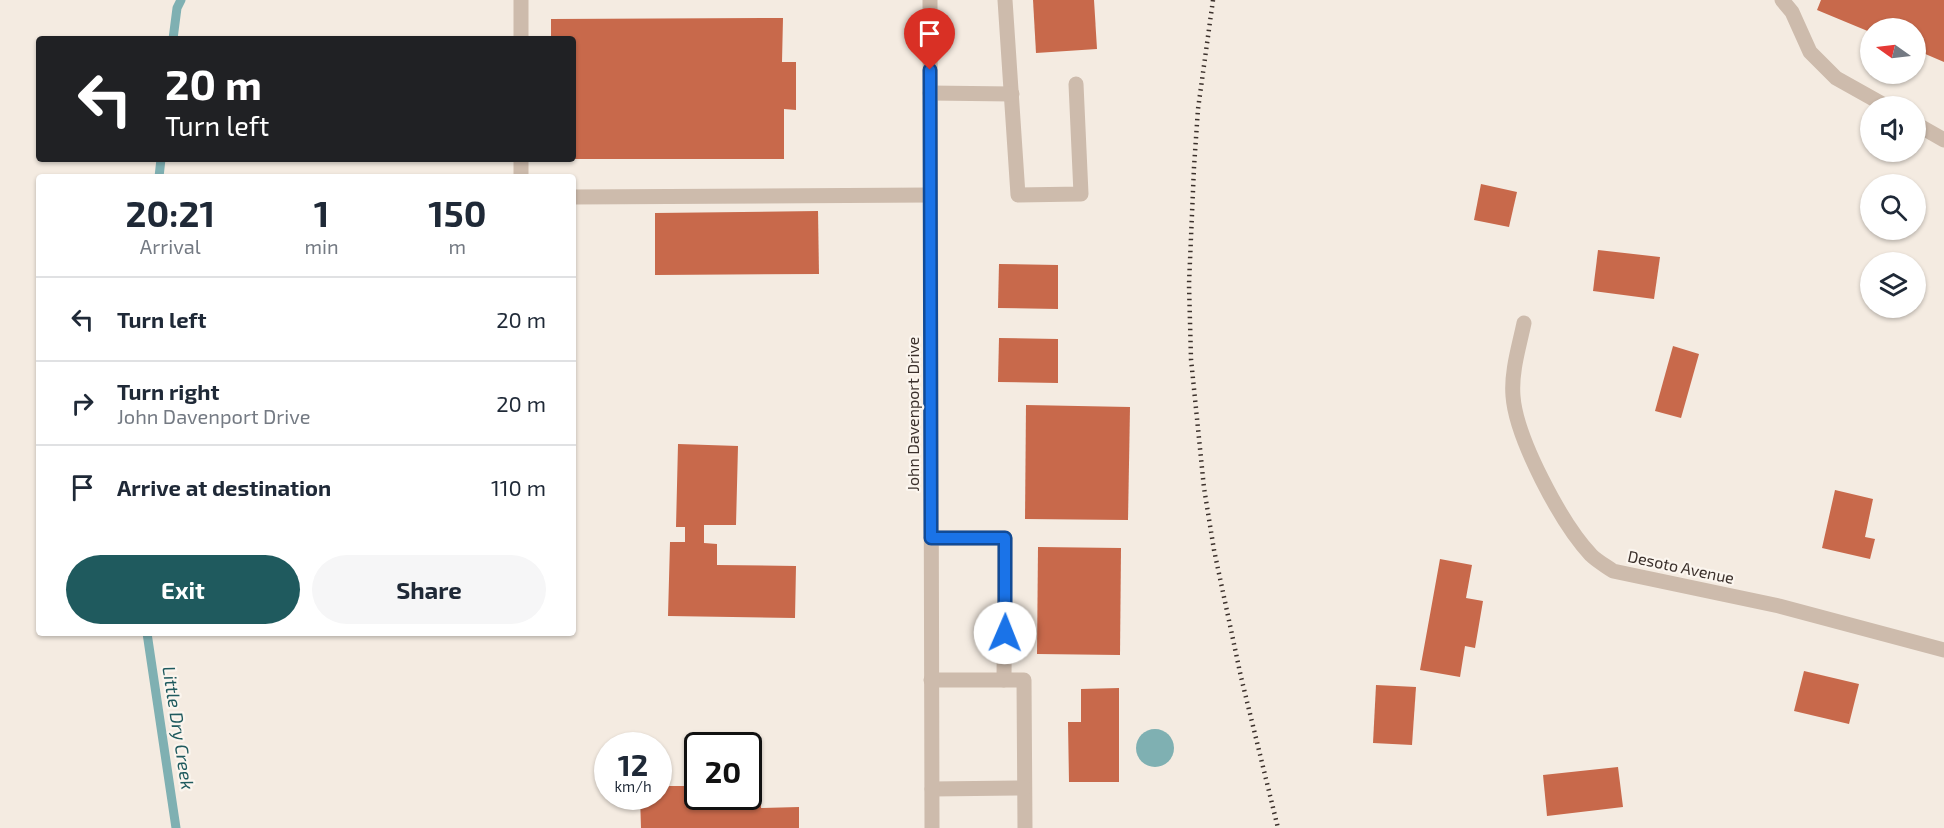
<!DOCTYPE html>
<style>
:root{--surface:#fff;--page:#f6f6f7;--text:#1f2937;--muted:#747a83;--line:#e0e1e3;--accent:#1f5a5e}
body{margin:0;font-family:"Exo 2",sans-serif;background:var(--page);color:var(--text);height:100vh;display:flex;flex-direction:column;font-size:22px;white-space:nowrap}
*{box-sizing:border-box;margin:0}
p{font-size:20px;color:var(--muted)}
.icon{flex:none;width:33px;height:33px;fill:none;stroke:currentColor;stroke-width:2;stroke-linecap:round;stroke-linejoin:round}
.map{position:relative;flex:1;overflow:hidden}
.panel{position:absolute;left:36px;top:174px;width:540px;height:462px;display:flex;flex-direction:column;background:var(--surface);border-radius:6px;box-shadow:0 2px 4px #0004}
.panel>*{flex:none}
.top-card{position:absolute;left:36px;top:36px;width:540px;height:126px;border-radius:6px;box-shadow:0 2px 4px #0004;background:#202124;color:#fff;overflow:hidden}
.needle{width:39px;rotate:284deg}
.controls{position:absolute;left:1860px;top:18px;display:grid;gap:12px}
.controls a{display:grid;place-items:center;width:66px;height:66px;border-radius:50%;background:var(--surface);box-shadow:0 2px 4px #0004;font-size:30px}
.speed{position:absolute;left:594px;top:732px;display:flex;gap:12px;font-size:30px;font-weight:700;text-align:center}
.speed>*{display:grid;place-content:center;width:78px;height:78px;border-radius:50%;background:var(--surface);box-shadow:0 2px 4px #0004;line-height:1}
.speed small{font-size:15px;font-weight:400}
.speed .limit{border:3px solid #111;border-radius:9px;background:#fff;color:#111}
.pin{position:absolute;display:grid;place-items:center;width:51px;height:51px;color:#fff;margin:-62px -26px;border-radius:50% 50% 50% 0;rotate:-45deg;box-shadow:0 0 6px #0007}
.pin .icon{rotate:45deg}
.me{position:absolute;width:66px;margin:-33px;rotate:1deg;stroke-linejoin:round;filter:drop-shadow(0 0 4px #0008)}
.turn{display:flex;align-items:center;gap:21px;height:126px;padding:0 30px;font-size:27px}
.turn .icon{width:78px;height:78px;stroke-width:2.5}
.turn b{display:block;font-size:42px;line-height:51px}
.eta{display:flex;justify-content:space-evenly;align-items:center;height:102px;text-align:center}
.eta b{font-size:36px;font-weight:700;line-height:42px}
.primary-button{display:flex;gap:12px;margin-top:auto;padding:12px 30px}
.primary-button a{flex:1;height:69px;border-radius:36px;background:var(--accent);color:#fff;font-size:24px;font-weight:700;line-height:69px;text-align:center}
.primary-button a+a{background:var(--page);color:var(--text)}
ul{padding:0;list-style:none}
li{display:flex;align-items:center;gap:18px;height:84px;padding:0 30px;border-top:2px solid var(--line)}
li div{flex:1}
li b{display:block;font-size:22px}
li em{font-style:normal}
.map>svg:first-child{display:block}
.water{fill:#7fb0b2}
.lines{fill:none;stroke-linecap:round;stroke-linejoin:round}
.stream{stroke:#7fb0b2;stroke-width:9}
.building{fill:#c8694b}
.service{stroke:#cdbbac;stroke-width:15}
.minor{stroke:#cdbbac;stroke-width:15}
.tertiary{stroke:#cdbbac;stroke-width:15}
.rail{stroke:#3b302b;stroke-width:4.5;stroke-dasharray:1.5 4.5;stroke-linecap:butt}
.route-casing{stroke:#114b97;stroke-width:15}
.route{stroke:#1a73e8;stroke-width:10}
.labels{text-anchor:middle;stroke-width:4.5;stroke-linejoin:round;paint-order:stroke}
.street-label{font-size:16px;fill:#3b302b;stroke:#fbf5ee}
.water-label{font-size:18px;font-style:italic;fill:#1f5a5e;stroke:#fbf5ee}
</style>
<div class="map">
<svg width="1944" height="828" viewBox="0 0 1944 828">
<rect width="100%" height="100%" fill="#f4ebe1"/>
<circle class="water" cx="1155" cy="748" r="19"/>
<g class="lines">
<g class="stream">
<path d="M173 39 177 8 181 0"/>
<path d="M159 177 161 159"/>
<path d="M147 633 176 828"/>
</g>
</g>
<g class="building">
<path d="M1033 0H1094L1097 49 1036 53Z"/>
<path d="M1821 0H1944V62L1916 50V28H1870V32L1817 10Z"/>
<path d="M783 18 782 62H796V110L784 109V159H573V39H551V19Z"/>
<path d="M1481 184 1517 192 1509 227 1474 220Z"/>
<path d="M818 211 819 274 655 275V213Z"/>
<path d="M1598 250 1660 257 1654 299 1593 291Z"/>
<path d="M999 264 1058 265V309L998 308Z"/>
<path d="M999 338 1058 339V383L998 382Z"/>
<path d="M1673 346 1699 354 1681 418 1655 411Z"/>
<path d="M1026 405 1130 407 1128 520 1025 519Z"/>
<path d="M678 444 738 446 736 525H704V543L717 544V565L796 566 795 618 668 616 670 542H685V527H676Z"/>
<path d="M1835 490 1873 499 1865 537 1875 539 1870 559 1822 548Z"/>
<path d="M1038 547 1121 548 1120 655 1037 654Z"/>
<path d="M1440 559 1472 565 1466 598 1483 601 1475 648 1465 646 1460 677 1420 670Z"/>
<path d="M1804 671 1859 684 1849 724 1794 711Z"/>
<path d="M1376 685 1416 687 1412 745 1373 743Z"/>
<path d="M1119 688V782H1069L1068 722H1081V689Z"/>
<path d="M1618 767 1623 807 1547 816 1543 775Z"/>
<path d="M748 785H761V808L799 807V828H641L640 796H658V786H698V796H748Z"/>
</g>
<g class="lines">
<g class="service">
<path d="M1005 0 1018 195 1081 194 1076 84"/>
<path d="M1782 0 1792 12 1810 52 1836 78 1886 106"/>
<path d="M521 39V0"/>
<path d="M930 93 1012 94"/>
<path d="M1916 124 1944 140"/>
<path d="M521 177V159"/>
<path d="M573 197 930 195"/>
<path d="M931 538H1005L1004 680"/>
<path d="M931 680H1024L1025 828"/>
<path d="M932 789 1024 788"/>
</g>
<path class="minor" d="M1524 323C1519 347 1511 372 1513 396 1516 438 1561 523 1591 555 1597 561 1606 566 1613 571L1779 606 1944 650"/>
<path class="tertiary" d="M930 0 932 828"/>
<path class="rail" d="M1213 0 1198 109 1194 167 1189 284 1191 359 1204 488 1214 550 1241 677 1278 828"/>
</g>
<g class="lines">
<g class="route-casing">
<path id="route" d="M930 70 931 538H1005V633"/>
</g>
<use href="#route" class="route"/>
</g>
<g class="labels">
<g class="street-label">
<text transform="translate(913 414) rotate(-90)" y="6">John Davenport Drive</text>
<text transform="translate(1681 567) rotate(12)" y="6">Desoto Avenue</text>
</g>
<g class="water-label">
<text transform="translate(178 728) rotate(81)" y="6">Little Dry Creek</text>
</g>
</g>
</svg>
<div class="controls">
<a><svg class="needle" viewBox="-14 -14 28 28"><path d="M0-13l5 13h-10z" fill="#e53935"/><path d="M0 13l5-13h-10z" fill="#747a83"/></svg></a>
<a><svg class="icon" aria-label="sound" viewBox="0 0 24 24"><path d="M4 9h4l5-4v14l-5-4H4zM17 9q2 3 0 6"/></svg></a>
<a><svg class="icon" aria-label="search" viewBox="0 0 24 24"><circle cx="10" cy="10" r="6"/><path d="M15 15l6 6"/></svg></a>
<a><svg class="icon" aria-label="layers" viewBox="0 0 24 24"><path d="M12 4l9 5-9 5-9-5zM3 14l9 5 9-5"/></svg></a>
</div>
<div class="speed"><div>12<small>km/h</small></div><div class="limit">20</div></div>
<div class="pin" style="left:930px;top:70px;background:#d93025"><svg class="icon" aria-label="arrive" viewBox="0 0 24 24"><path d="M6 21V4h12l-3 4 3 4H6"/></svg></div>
<svg class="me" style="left:1005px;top:633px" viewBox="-20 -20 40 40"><circle r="19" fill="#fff"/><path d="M0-13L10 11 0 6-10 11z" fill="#1a73e8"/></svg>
<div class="top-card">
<div class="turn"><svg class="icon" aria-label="left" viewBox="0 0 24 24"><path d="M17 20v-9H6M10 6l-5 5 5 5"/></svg><div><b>20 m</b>Turn left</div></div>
</div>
<section class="panel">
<div class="eta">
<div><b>20:21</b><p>Arrival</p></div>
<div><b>1</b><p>min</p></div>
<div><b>150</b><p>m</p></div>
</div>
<ul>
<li><svg class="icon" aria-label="left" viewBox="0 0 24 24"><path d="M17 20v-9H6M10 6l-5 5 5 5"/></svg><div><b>Turn left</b></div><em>20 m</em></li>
<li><svg class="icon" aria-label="right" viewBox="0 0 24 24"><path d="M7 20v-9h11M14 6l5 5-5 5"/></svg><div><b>Turn right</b><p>John Davenport Drive</p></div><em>20 m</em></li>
<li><svg class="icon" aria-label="arrive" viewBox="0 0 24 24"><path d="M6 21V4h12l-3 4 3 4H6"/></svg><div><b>Arrive at destination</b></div><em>110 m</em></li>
</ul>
<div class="primary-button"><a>Exit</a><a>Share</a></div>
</section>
</div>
